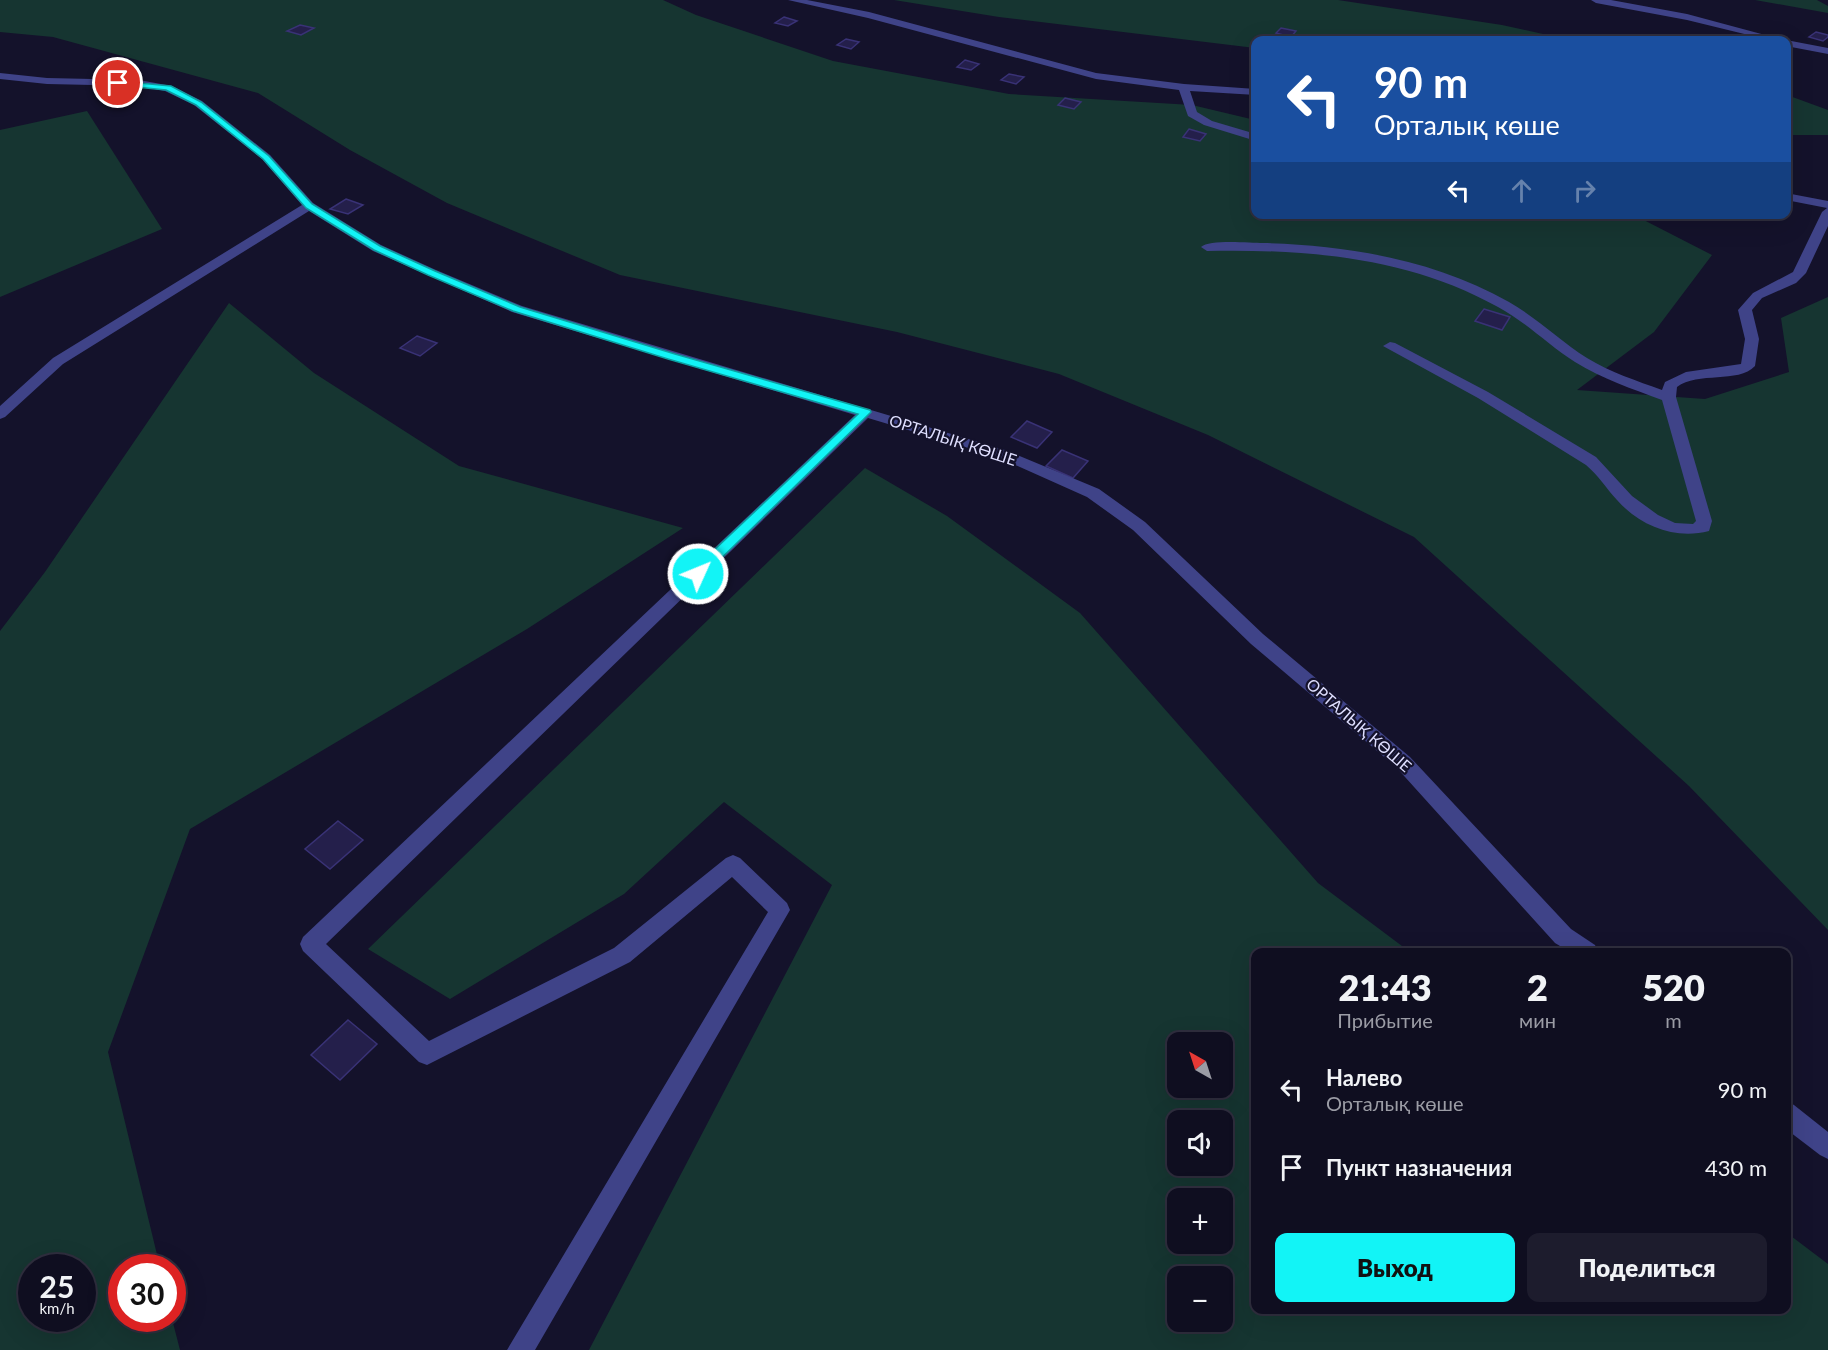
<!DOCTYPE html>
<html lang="ru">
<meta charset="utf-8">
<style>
:root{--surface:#0f0e20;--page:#1d1c2d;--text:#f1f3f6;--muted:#9b9ca5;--line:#2f2e3e;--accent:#12f4f6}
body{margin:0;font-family:Lato,sans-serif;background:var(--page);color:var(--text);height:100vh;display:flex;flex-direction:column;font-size:22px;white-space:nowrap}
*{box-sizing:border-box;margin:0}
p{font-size:20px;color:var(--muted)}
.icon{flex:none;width:33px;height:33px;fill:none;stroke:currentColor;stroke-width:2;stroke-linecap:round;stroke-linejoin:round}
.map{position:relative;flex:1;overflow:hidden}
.sheet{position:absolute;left:1251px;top:948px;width:540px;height:366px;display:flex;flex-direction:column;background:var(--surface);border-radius:12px;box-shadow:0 6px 24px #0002,0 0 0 2px var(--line)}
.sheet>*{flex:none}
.hud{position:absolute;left:1251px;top:36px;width:540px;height:183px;border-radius:12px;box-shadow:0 6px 24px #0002,0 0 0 2px var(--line);background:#1a4fa0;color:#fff;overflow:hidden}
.needle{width:39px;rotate:321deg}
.controls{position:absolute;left:1167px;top:1032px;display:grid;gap:12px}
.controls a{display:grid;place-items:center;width:66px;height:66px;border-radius:12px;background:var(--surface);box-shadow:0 6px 24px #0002,0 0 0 2px var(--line);font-size:30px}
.speed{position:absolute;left:18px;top:1254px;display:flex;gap:12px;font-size:30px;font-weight:700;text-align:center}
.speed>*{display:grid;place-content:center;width:78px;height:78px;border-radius:50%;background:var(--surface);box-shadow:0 6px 24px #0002,0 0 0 2px var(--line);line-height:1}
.speed small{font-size:15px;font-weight:400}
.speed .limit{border:9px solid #d22;background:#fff;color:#111}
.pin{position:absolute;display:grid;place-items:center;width:51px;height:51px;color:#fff;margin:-26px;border:3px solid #fff;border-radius:50%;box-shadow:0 2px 6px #0007}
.me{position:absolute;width:66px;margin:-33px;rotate:46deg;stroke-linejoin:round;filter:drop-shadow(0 0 4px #0008)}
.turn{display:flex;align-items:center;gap:21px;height:126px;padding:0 24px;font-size:27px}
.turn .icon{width:78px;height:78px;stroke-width:2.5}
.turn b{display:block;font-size:42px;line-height:51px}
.lanes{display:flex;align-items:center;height:57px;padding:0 24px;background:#0003;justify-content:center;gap:30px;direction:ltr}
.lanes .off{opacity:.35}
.eta{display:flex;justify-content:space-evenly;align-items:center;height:102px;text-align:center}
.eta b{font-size:36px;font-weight:800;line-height:42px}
.button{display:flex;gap:12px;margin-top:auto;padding:12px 24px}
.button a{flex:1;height:69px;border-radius:12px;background:var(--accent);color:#111;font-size:24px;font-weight:800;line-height:69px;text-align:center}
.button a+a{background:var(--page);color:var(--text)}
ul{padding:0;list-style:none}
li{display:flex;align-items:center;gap:18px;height:78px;padding:0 24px}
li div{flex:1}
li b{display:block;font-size:22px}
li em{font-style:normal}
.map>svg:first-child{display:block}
.green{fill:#163531;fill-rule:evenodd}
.building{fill:#241f4b;stroke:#393276;stroke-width:1.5}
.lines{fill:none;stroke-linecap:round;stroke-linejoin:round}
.minor{fill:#3f4388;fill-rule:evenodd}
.route{fill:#12f4f6;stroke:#0c9fa0;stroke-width:1.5}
.labels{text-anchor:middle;stroke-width:4.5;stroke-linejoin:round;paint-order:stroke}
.street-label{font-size:16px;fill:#dedefe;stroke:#14122b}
</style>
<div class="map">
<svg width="1828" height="1350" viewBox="0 0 1828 1350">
<rect width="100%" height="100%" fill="#14122b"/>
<g class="green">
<path d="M0 0H663L696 15 833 61 1009 94 1192 105 1255 120 1256 214 1634 215 1712 255 1654 332 1577 390 1705 399 1789 372 1781 318 1828 297V930L1689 786 1414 537 1208 435 1059 374 897 332 620 275 447 203 350 150 258 93 53 37 0 32Z"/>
<path d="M894 0H1338L1502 25 1570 40H1256L1255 48 999 17Z"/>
<path d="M1755 0H1817L1828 6V13Z"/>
<path d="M1787 95 1828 110V135H1787Z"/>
<path d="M87 111 162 229 0 297V130Z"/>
<path d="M229 303 314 373 459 466 683 528 527 629 190 829 108 1052 160 1267 122 1268V1318L172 1319 180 1350H0V631L45 572ZM32 1268H82V1318H32Z"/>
<path d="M865 468 947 516 1080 613 1318 883 1410 952H1256V1310H1786L1787 1233 1828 1264V1350H589L832 885 724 802 624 894 450 999 368 949ZM1222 1042V1088H1178V1042ZM1222 1120V1166H1178V1120ZM1222 1198V1244H1178V1198ZM1178 1276H1222V1322H1178Z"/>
</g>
<g class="building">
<path d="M784 17 797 21 788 26 775 23Z"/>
<path d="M300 25 314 28 301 35 287 31Z"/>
<path d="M1281 28 1296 31 1291 37 1276 33Z"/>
<path d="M1816 32 1828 35V37L1823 41 1809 37Z"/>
<path d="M846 39 859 42 851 49 837 45Z"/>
<path d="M965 60 979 64 971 70 957 67Z"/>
<path d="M1009 74 1024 77 1016 84 1001 80Z"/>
<path d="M1065 98 1081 102 1074 109 1058 105Z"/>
<path d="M1189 129 1206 134 1200 141 1183 137Z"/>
<path d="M346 199 363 205 348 214 330 209Z"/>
<path d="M1484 309 1510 317 1502 330 1475 321Z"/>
<path d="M417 336 437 343 420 356 400 348Z"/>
<path d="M1027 421 1052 432 1037 448 1011 437Z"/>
<path d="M1062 450 1088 461 1073 478 1046 466Z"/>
<path d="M338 821 363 840 330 869 305 849Z"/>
<path d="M348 1020 377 1044 340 1080 311 1055Z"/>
</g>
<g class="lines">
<g class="minor">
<path d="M788 0H807L869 12 1096 73 1184 84 1256 89V95L1190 91 1197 112 1212 121 1256 134V141L1204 125 1188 116 1179 90 1096 79 868 18Z"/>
<path d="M1591 0H1611L1687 14 1784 40H1769L1687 20 1596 3Z"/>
<path d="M1784 40H1786L1828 48V54L1786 46V40Z"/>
<path d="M0 73 47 78 139 80 172 86 202 101 270 155 313 203 381 245 436 270 522 306 1005 450 1099 489 1145 522 1263 634 1410 757 1571 929 1595 945 1598 952H1570L1555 943 1396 767 1251 644 1133 530 1087 497 995 456 868 418 326 944 429 1041 614 948 726 858 733 855 740 858 787 903 790 910 535 1350H507L768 912 732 877 630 962 427 1065 419 1062 303 951 300 944 303 937 855 415 512 312 373 251 309 211 63 364 5 417 0 419V406L53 358 302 205 262 159 194 105 165 91 139 86 47 84 0 79Z"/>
<path d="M1786 193 1828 201V226L1806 273 1796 283 1762 298 1752 310 1759 339 1755 366C1738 384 1698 371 1677 387L1676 397 1712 521 1709 531C1675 540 1640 526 1617 500 1606 488 1598 475 1586 465L1478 398 1383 346 1390 342 1395 343 1488 392 1596 457 1632 496 1658 515 1675 523 1693 524 1696 521 1662 400C1633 389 1602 379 1575 362 1548 345 1526 322 1498 307 1408 257 1307 249 1207 251L1201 247C1209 239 1250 243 1263 243 1347 245 1435 260 1509 302 1537 318 1560 341 1587 358 1610 372 1637 381 1662 390L1665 382 1686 372 1741 364 1745 339 1738 310 1753 293 1793 272 1822 212 1827 208 1786 200Z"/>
<path d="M1786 1101 1794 1105 1828 1132V1159L1820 1155 1786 1129Z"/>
</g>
</g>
<path class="route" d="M118 81 171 86 201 102 269 156 312 204 380 246 435 271 520 307 675 354 870 410 871 412 702 577H693L691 574 693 570 858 414 668 359 513 311 428 275 374 250 306 208 263 159 196 105 166 90 116 85 115 83Z"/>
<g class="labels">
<g class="street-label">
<text transform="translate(953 440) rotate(18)" y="6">ОРТАЛЫҚ КӨШЕ</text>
<text transform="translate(1359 725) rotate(41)" y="6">ОРТАЛЫҚ КӨШЕ</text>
</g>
</g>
</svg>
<div class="controls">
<a><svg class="needle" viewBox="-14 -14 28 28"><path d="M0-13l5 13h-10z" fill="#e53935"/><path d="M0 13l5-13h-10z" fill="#9b9ca5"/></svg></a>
<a><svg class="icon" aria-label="sound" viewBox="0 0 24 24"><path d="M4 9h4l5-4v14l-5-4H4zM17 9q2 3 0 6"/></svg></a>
<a>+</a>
<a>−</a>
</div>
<div class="speed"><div>25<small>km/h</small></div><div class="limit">30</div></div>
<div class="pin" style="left:118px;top:83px;background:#d93025"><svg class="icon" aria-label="arrive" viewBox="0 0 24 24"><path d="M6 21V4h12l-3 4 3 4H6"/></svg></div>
<svg class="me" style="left:698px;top:574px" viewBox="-20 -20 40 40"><circle r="17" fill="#12f4f6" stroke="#fff" stroke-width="3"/><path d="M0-11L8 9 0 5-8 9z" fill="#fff"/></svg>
<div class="hud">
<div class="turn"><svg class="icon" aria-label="left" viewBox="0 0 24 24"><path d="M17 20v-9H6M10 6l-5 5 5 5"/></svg><div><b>90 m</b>Орталық көше</div></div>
<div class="lanes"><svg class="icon" aria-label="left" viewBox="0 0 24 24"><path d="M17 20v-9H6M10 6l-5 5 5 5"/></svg><svg class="icon off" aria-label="ahead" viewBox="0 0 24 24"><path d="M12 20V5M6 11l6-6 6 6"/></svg><svg class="icon off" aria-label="right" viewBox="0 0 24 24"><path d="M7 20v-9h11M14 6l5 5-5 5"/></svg></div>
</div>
<section class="sheet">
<div class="eta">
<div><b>21:43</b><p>Прибытие</p></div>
<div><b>2</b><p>мин</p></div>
<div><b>520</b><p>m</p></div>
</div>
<ul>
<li><svg class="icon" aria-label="left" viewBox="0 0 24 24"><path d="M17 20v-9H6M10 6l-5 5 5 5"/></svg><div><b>Налево</b><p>Орталық көше</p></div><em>90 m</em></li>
<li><svg class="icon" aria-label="arrive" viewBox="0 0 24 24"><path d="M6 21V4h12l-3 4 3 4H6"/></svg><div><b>Пункт назначения</b></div><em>430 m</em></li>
</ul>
<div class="button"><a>Выход</a><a>Поделиться</a></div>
</section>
</div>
